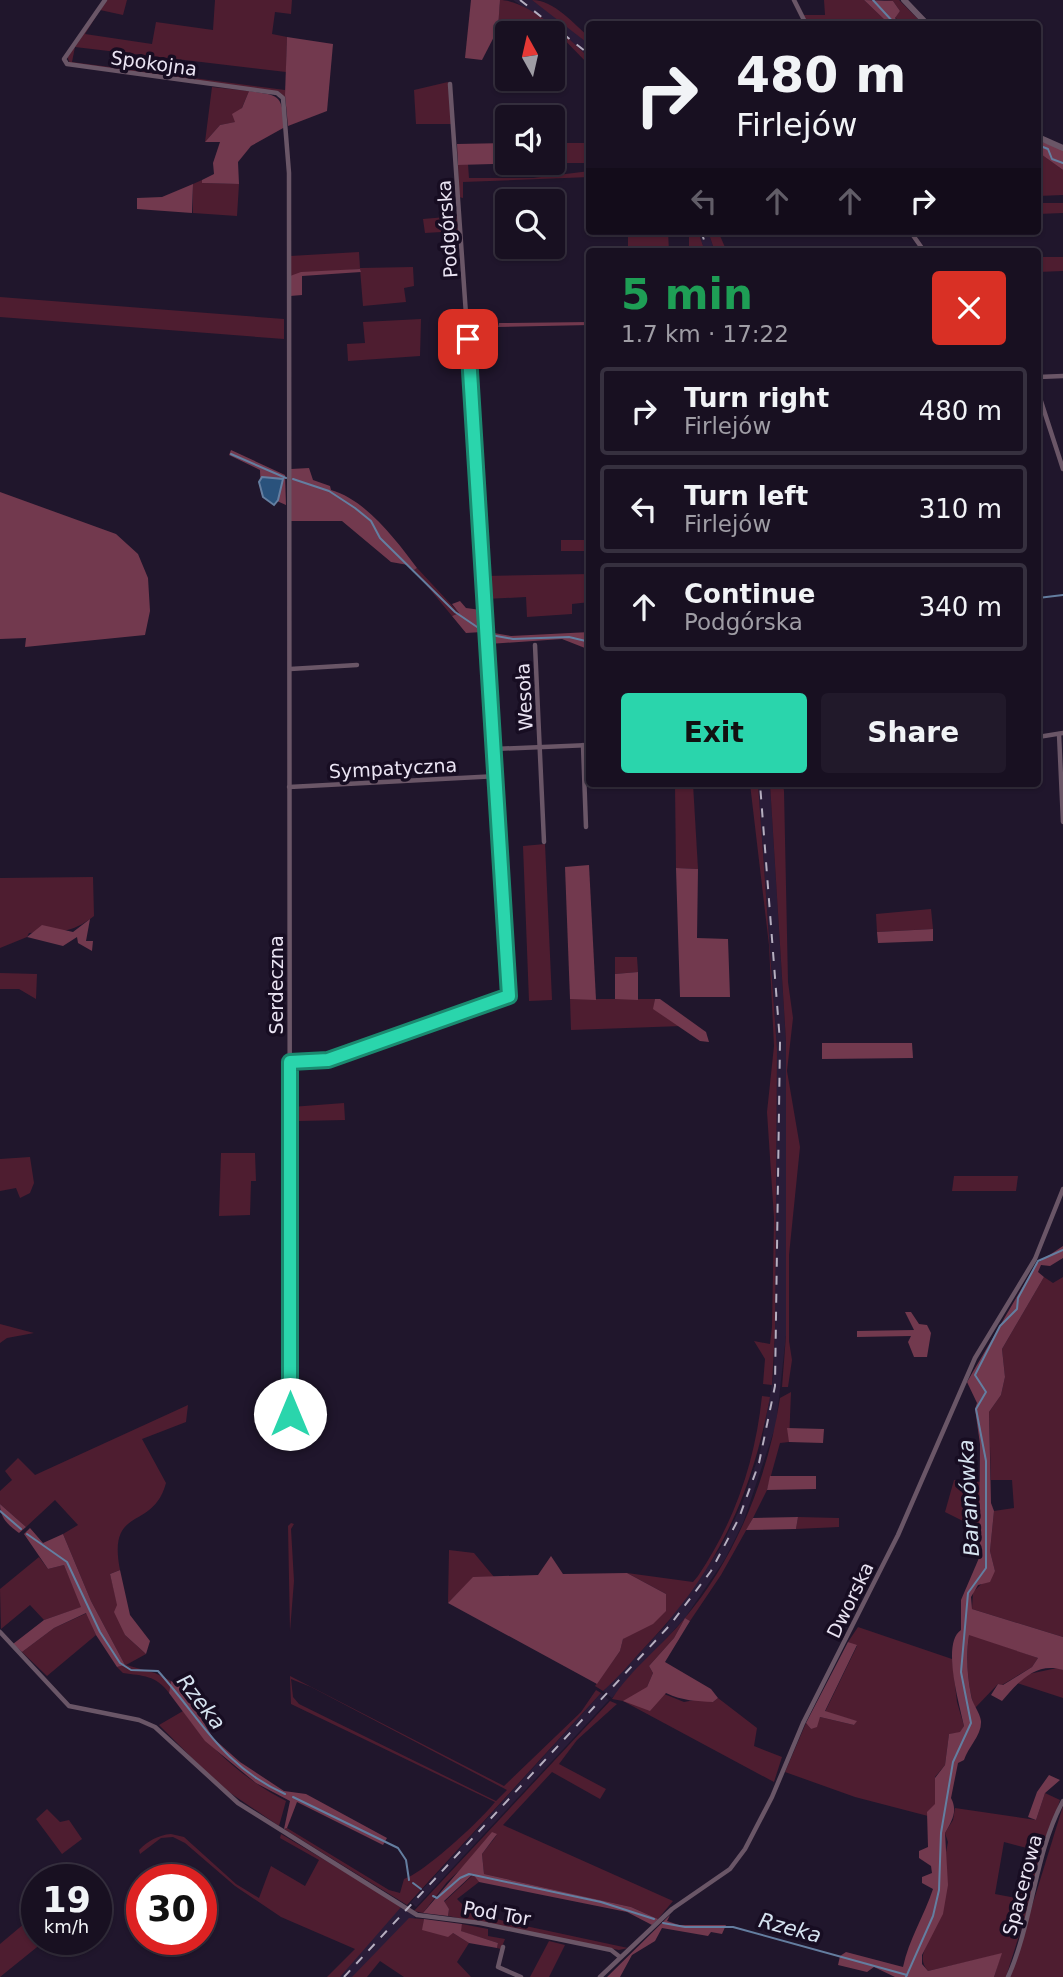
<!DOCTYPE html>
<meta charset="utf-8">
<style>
:root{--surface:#181021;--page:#21192a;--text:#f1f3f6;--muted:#9f9da5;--line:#36303f;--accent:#2ad5ac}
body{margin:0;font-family:"DejaVu Sans",sans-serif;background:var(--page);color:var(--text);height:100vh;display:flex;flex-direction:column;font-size:26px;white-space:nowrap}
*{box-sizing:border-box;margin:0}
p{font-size:23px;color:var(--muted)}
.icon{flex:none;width:38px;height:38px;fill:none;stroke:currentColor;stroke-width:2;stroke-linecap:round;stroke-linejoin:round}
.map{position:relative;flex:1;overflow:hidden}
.details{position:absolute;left:586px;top:248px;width:455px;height:539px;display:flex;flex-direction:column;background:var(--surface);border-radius:7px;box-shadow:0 2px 5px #0004,0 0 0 2px var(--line)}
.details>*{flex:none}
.banner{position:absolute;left:586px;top:21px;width:455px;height:214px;border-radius:7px;box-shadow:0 2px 5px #0004,0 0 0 2px var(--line);background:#181021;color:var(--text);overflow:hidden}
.needle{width:46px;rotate:352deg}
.tools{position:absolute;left:495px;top:21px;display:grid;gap:14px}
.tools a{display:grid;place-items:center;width:70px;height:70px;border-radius:7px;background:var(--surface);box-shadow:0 2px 5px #0004,0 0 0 2px var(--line);font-size:35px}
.speed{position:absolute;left:21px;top:1864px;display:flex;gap:14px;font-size:35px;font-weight:700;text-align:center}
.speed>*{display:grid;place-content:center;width:91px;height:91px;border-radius:50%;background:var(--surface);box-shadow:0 2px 5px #0004,0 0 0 2px var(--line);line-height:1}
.speed small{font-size:18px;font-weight:400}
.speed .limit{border:10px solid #d22;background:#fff;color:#111}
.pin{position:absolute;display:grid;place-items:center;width:60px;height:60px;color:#fff;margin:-30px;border-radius:14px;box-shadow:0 4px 10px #0006}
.me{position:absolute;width:77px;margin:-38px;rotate:0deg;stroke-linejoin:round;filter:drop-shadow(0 0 5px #0008)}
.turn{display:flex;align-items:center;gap:24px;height:147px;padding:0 35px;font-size:32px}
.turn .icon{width:91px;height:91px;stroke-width:2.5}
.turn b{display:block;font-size:49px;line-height:60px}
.lanes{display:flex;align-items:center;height:66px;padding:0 35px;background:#0003;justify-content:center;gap:35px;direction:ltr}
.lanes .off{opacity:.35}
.round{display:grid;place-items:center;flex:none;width:74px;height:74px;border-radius:7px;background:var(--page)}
.summary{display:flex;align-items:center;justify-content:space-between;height:119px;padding:0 35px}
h1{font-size:42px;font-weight:600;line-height:52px;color:#1e9e55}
.button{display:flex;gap:14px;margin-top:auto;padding:14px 35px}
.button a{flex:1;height:80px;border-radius:7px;background:var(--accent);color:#111;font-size:28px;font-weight:600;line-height:80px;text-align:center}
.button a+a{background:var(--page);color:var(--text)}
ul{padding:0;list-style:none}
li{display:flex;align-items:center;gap:21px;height:88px;margin:0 14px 10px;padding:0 21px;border:4px solid var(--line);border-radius:7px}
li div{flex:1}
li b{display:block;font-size:26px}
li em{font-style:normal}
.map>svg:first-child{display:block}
.built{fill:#291c38}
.green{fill:#4e1d30;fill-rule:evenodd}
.forest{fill:#72394e}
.water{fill:#2a527c;stroke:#647ea0;stroke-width:2}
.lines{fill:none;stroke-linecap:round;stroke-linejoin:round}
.stream{stroke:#647ea0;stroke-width:2}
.minor{stroke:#6a5667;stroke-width:4.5}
.tertiary{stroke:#6a5667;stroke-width:6}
.rail{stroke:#b6afc0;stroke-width:2;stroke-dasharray:9 9;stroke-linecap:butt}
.route-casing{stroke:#1b8a70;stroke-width:18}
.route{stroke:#2ad5ac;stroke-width:12}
.labels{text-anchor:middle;stroke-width:7;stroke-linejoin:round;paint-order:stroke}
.street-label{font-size:19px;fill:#eae4f3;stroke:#170d22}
.water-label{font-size:21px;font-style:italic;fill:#d6e3f0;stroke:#170d22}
</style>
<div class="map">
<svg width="1063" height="1977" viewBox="0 0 1063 1977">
<rect width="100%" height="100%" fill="#20162c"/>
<g class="built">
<path d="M513 0H532L545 8 590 45V59L560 32Z"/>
<path d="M698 231H708L715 252H705Z"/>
<path d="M758 784H770L786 1041V1336L776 1425 743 1523 725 1559 685 1618 612 1698 603 1691 665 1626 721 1547 742 1504 760 1452 774 1372 777 1049Z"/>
<path d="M601 1693 609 1700 416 1907 411 1902Z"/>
<path d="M402 1906 415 1917 361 1977H334Z"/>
</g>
<g class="green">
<path d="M107 0H127L123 15 100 10 85 34 152 44 156 22 213 30 215 0H292L291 14 275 12 272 34 287 37 286 72 75 47 72 62 285 90V99L279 92 70 64 67 56 70 51Z"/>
<path d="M500 0C527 0 571 39 590 59V66L552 27 498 29Z"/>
<path d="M532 0C554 0 574 24 590 38V45Z"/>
<path d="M824 0H864L889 24H808L803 15H825Z"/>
<path d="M884 0H899L923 24H901L895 17 900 11 893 1Z"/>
<path d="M448 82 452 124H416L414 90Z"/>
<path d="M212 87 249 91 236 122 220 125 205 142Z"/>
<path d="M553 143H590V163H526H553Z"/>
<path d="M1038 152 1063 170V195L1038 196Z"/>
<path d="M468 164 469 178H533L590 171V177L463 182V198L459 197 458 165Z"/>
<path d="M202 180V183L239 184 237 216 193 213V184Z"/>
<path d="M1038 203H1063V213L1038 214Z"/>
<path d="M457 216 458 231 425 233 423 219Z"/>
<path d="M628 231H668L669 252H628Z"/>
<path d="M689 231H698L705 252H689Z"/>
<path d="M708 231H718L727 252H715Z"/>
<path d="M359 252 360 268 413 267 414 286 404 288 406 302 363 306 360 269 290 276V256Z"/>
<path d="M1038 257H1063V271L1038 272Z"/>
<path d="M0 297 284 319V339L0 317Z"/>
<path d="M421 319 420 356 348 361 347 344 365 343 363 322Z"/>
<rect x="561" y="540" width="29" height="11"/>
<path d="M417 568 459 613 452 616 414 570Z"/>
<path d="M590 574V602L572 604V614L527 617 526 597 485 599 483 576Z"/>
<path d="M675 784H693L698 869 676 868Z"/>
<path d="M750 784H758L777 1049 775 1329 772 1385 763 1384 765 1359 754 1341 770 1344 772 1327 774 1218 767 1112 774 1046 769 945Z"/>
<path d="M770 784H783L784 791 788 982 793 1018 787 1071 800 1147 789 1255V1341L792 1360 788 1387H782L786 1336V1041Z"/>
<path d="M545 844 552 1000 529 1001 523 846Z"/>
<path d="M93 877 94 916C71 934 58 932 29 933L27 937 0 948V878Z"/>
<path d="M931 909 933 929 877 932 876 914Z"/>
<path d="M615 957H637L638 972 615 974Z"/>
<path d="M0 973 37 974 36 999 19 989H0Z"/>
<path d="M570 999H655L654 1009 682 1026 571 1030Z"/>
<path d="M344 1103 345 1120 298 1121 297 1145 291 1149V1107Z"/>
<path d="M221 1153H255L256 1181H251L250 1215 219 1216Z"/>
<path d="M30 1157 34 1183 30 1193 20 1198 16 1188 0 1191V1159Z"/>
<path d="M954 1176H1018L1016 1191H952Z"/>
<path d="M1044 1277 1053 1283 1063 1277V1637L972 1609 973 1592 995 1571 990 1551 994 1511 1014 1508 1012 1480H991L989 1412 1001 1395 1005 1377 1002 1349Z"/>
<path d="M0 1324 34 1333 7 1338 0 1343Z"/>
<path d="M791 1392 789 1442 780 1443 767 1490 753 1518 721 1575 690 1621 685 1618 674 1638 649 1666 653 1673 647 1687 684 1702 700 1699 713 1702 718 1698 757 1728 754 1746 782 1757 774 1782 623 1701 612 1699C631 1669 662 1646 684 1619 736 1558 768 1477 780 1398Z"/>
<path d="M762 1396 770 1397C751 1498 716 1573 644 1648 631 1662 618 1678 603 1691L595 1686 620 1651 623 1639 666 1594 627 1573 693 1582 698 1576C735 1521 755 1462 762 1396Z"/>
<path d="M188 1405 186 1422 142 1439 166 1483C153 1532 107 1504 120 1570L110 1574 125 1635 146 1654 126 1665 155 1673 171 1681 169 1693C156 1675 143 1676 123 1673L117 1667 125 1665 91 1601 63 1534 78 1525 55 1500 26 1527 0 1504V1491L12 1480 5 1471 18 1458 35 1475Z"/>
<path d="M954 1480 981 1482V1530L945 1512Z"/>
<path d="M798 1517 839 1518V1527L796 1529Z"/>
<path d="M291 1523 294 1524 291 1529 294 1581 290 1631 288 1526Z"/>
<path d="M449 1550 474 1553 494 1577 473 1578 448 1603Z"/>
<path d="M39 1557 48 1569 64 1565 82 1607 44 1620 30 1605 1 1629 0 1589Z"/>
<path d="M87 1613 96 1635 47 1676 22 1652 54 1628Z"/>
<path d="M858 1627 952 1659 957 1702 964 1726 960 1733 949 1734 945 1765 935 1777V1805L928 1816 855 1797 785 1772 806 1723 811 1729 820 1717 854 1725 856 1721 825 1712 857 1646 848 1642Z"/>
<path d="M969 1634 1038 1658 1032 1667 1002 1685 998 1684 975 1708C967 1687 966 1657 969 1634Z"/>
<path d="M1057 1668 1063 1670V1698L1017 1683 1024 1675Z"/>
<path d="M290 1676 504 1786 581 1712 596 1690 601 1693 407 1905 284 1829 287 1828 389 1890 400 1893 404 1879C424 1873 481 1820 495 1802L291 1704ZM291 1679 311 1687 507 1790 496 1801 299 1704 293 1697Z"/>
<path d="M610 1701 617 1704 577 1740 559 1764 606 1789 600 1799 552 1772 503 1825 673 1901 658 1919 631 1907 484 1874 482 1854 497 1835 447 1882 423 1913 414 1911Z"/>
<path d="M183 1711C210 1749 245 1780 286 1801L279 1826 220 1786 159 1725Z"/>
<path d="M1045 1793 1060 1800 1033 1884 1020 1880 1027 1848 1004 1842 995 1894 1016 1898 1019 1885 1033 1891 1006 1977H994L1001 1954 928 1971C919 1960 923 1953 929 1940L948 1842 945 1833 953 1820 955 1808 1036 1820Z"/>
<path d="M1063 1806V1977H1010Z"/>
<path d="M47 1809 60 1822 69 1820 82 1839 62 1854 36 1819Z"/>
<path d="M171 1834 184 1837 236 1884 259 1898 271 1866 305 1886 319 1860 280 1838 281 1834 402 1906 340 1977H327L355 1949 281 1917 235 1886 185 1843 173 1837 161 1838 140 1854 139 1850C148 1841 158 1835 171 1834Z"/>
<path d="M474 1874 479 1882 457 1899 468 1910 507 1922 628 1948 619 1950 448 1916 449 1909 444 1902Z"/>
<path d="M37 1913V1939H47L0 1977V1944Z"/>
<path d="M409 1918 424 1919 423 1929 453 1933 469 1943 457 1962 471 1977H404L380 1961 367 1977H352Z"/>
<path d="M462 1924 488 1929V1936L505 1939 501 1949 497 1948 498 1943 460 1931Z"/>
<path d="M549 1941 565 1945 549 1977H530Z"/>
</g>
<g class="forest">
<path d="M471 0H500L498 29 482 60 465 58Z"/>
<path d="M864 0 893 1 900 11 895 18 901 24H889Z"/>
<path d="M287 37 333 44 327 111 288 126 285 95Z"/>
<path d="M249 91C281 96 281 94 285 127L251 146 238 162 239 184 202 183V180L214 174 213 163 220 142H205L220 125 235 122 232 114 242 108Z"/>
<path d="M1038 140 1063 150V170L1038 152Z"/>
<path d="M507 143 508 163H526L458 165 457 144Z"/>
<path d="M193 184 192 213 137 209V198L162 197Z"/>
<path d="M360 269 361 272 302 276V295L290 296V276L301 272Z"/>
<path d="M590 322V325L498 327 499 323Z"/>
<path d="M231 450 285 475 286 505 261 494 260 470 229 455Z"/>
<path d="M309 468 313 480 330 486 331 490C365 499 397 541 417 568L414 570 408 565 391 562 342 521H291V469Z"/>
<path d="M0 492 116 534 138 554 148 578 150 611 145 635 25 647 26 638 0 639Z"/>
<path d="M460 601 466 608 481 610 482 632 466 633 452 616 459 613 452 604Z"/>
<path d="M488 632 511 636 590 632V650L562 639 489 644Z"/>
<path d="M589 865 596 1000 570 999 565 867Z"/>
<path d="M676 868 698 869 697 938 728 939 730 997H680Z"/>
<path d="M90 919 86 941H93L92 951 78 943 77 937 63 946 27 937 42 925 73 932Z"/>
<path d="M933 929V941L878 943 877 932Z"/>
<path d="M638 972V1000L615 999V974Z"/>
<path d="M655 999H660L706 1032 709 1042 700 1041 653 1009Z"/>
<path d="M822 1043H912L913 1058 822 1059Z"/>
<path d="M1063 1246V1258L1050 1266 1041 1265 1038 1272 1044 1277 1002 1349 1005 1377 1001 1395 989 1412 991 1503 994 1511 990 1551 995 1571 990 1582 978 1585 971 1597 972 1609 1063 1637V1670C1036 1661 1017 1683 1002 1701L991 1695 998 1684 1003 1685 1032 1667 1038 1658 969 1635C966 1653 967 1676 971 1695 972 1704 980 1712 981 1721 982 1735 968 1747 964 1760L958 1763 951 1798C958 1811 952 1821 945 1833L948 1885 943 1914 922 1955V1964L928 1971 1002 1953 994 1977H895L874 1967 867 1972 838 1965 840 1956 846 1952 903 1967C909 1939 924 1916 933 1889L922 1883V1877L932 1873 931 1866 919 1858V1851L928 1847 927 1812 935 1804V1778L945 1765 949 1734 960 1732 964 1726C960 1706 941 1643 961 1630V1600L979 1558 980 1444 975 1409 977 1403 967 1382 1036 1264Z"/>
<path d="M905 1312H911L919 1324 927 1325 931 1333 927 1357H914L908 1342 911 1336 857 1337V1331L914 1330Z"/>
<path d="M787 1428 824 1429 823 1443 789 1442Z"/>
<path d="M770 1476H816V1489L767 1490Z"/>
<path d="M0 1504 26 1527 19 1533C8 1525 0 1518 0 1504Z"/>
<path d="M798 1517 796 1529 746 1530 753 1518Z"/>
<path d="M30 1528 43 1543 63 1534 91 1601 125 1665 117 1667 96 1635 86 1613 54 1628 22 1652 13 1644 44 1620 81 1607 64 1565 48 1569 24 1534Z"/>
<path d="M551 1556 563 1574 627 1573 666 1594V1611L653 1624 623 1639 620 1651 597 1684 448 1603 473 1577 538 1575Z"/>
<path d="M120 1570 130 1615 150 1641 146 1654 125 1635 114 1612 117 1605 110 1574Z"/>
<path d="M685 1618 690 1621 665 1662 711 1689 718 1698 713 1702C696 1701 683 1701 666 1693L650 1711 623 1701 647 1687 653 1673 649 1666 674 1638Z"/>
<path d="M848 1642 857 1645 825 1711 857 1721 854 1725 820 1717 817 1727 811 1729 806 1723Z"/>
<path d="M171 1681 182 1687 213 1738 240 1762 284 1791 306 1794 387 1838 383 1845 297 1802 287 1828 284 1829 290 1801 256 1783 205 1741 169 1693Z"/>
<path d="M1049 1775 1060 1780 1045 1793 1036 1820 1028 1817 1037 1792Z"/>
<path d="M492 1832 497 1834 482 1854 484 1874 631 1907 658 1919 652 1925 627 1912 479 1882 473 1874 444 1901 449 1909 448 1916 423 1913Z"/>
<path d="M670 1915 667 1921 679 1925H726L722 1934 711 1932 708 1936 662 1928 655 1941 632 1955 620 1977H607Z"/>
<path d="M424 1919 462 1924 461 1931 498 1943 497 1948 469 1943 453 1933 448 1937 422 1930Z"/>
</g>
<path class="water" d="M262 477 283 479 278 500 274 505 263 497 259 482Z"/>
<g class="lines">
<g class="stream">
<path d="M873 0 895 24"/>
<path d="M1038 145 1048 149 1052 159 1063 163"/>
<path d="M231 454 286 478"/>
<path d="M293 479 329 491 355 508 371 521 380 538 455 612 483 631"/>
<path d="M1038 598 1063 595"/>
<path d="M491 635 513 639 569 637 590 642"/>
<path d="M0 1511 21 1529"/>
<path d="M27 1534 67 1562 100 1632 120 1663 131 1670 158 1671C202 1720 221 1765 285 1794"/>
<path d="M293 1797 398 1848 406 1860 409 1880"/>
<path d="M413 1883 421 1889"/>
<path d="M433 1896 437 1898 460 1878 469 1874 601 1902 654 1919"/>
<path d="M663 1923 685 1927H733L907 1975"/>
<path d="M906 1977 933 1916 939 1890 941 1833 953 1762 971 1723 961 1672 968 1593 986 1568V1461L976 1409 986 1392 975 1375 1000 1326 1017 1309 1018 1298 1038 1261 1063 1250"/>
</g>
<g class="minor">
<path d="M105 0 64 59 67 64 277 93 283 98 289 173 290 1436"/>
<path d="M794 0 806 24"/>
<path d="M910 231 924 251"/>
<path d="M794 252 924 251"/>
<path d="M1038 377 1063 376"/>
<path d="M1038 392 1063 469"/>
<path d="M535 645 544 842"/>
<path d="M290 669 357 665"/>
<path d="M1059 734 1063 822"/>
<path d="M1038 737 1063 733"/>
<path d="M583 745 586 827"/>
<path d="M495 749 590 745"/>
<path d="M289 787 498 776"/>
<path d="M290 1062 328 1060 509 996 498 776 450 84"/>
<path d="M0 1632 69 1706 139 1720 155 1727 238 1803 417 1915 480 1923 611 1950 620 1957"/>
<path d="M503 1947 498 1967 521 1977"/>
<path d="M600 1977 672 1909 730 1869 745 1849 772 1797 803 1723 898 1535 975 1358 1035 1259 1063 1189"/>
<path d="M1008 1977C1033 1921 1034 1855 1063 1801"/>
</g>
<g class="tertiary">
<path d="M904 0 927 24"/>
<path d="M1038 137 1063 148"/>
</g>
<g class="rail">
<path d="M520 0 590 55"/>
<path d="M701 231 708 252"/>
<path d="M344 1977 670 1625 711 1571 739 1518 759 1463 775 1386 780 1042 760 784"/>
</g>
</g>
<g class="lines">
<g class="route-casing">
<path id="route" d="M290 1414V1062L328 1060 509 996 468 339"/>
</g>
<use href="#route" class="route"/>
</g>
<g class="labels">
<g class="street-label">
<text transform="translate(154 63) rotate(8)" y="7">Spokojna</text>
<text transform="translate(447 229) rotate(-94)" y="7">Podgórska</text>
<text transform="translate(524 697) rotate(-93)" y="7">Wesoła</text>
<text transform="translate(393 768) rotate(-3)" y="7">Sympatyczna</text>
<text transform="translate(276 985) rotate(-90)" y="7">Serdeczna</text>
<text transform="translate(850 1600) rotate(-64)" y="7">Dworska</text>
<text transform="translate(1022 1885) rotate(-75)" y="7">Spacerowa</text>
<text transform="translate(497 1913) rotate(10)" y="7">Pod Tor</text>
</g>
<g class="water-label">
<text transform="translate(969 1498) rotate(-93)" y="7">Baranówka</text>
<text transform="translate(201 1702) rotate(52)" y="7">Rzeka</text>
<text transform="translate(790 1928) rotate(15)" y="7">Rzeka</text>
</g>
</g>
</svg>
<div class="tools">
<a><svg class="needle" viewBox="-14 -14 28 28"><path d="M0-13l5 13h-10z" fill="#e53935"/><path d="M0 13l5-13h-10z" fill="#9f9da5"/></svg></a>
<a><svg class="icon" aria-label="sound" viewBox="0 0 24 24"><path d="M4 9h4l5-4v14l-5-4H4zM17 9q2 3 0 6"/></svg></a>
<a><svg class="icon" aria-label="search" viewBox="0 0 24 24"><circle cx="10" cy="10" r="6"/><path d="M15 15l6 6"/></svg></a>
</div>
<div class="speed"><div>19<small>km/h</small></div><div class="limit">30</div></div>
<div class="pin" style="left:468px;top:339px;background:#d93025"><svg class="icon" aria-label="arrive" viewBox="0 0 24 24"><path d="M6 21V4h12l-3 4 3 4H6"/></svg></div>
<svg class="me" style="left:290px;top:1414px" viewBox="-20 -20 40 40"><circle r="19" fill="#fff"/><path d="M0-13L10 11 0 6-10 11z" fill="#2ad5ac"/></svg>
<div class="banner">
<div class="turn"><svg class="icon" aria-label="right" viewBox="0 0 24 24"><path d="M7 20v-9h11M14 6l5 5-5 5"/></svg><div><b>480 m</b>Firlejów</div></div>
<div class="lanes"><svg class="icon off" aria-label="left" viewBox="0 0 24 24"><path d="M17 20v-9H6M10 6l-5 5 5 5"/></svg><svg class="icon off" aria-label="ahead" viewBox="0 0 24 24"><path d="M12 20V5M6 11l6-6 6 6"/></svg><svg class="icon off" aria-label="ahead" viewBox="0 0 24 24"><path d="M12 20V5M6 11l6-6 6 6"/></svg><svg class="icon" aria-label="right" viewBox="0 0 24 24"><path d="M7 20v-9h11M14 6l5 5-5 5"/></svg></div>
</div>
<section class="details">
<div class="summary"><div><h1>5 min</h1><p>1.7 km · 17:22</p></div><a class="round" style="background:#d93025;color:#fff"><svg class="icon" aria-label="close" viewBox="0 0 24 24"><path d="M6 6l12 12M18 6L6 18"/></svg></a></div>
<ul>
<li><svg class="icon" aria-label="right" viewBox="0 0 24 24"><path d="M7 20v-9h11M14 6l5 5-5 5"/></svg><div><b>Turn right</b><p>Firlejów</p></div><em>480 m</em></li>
<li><svg class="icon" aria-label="left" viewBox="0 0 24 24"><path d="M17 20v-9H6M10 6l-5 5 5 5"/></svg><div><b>Turn left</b><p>Firlejów</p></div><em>310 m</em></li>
<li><svg class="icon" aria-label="ahead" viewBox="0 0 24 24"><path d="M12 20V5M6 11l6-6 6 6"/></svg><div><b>Continue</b><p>Podgórska</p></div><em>340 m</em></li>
</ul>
<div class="button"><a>Exit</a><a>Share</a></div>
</section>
</div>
